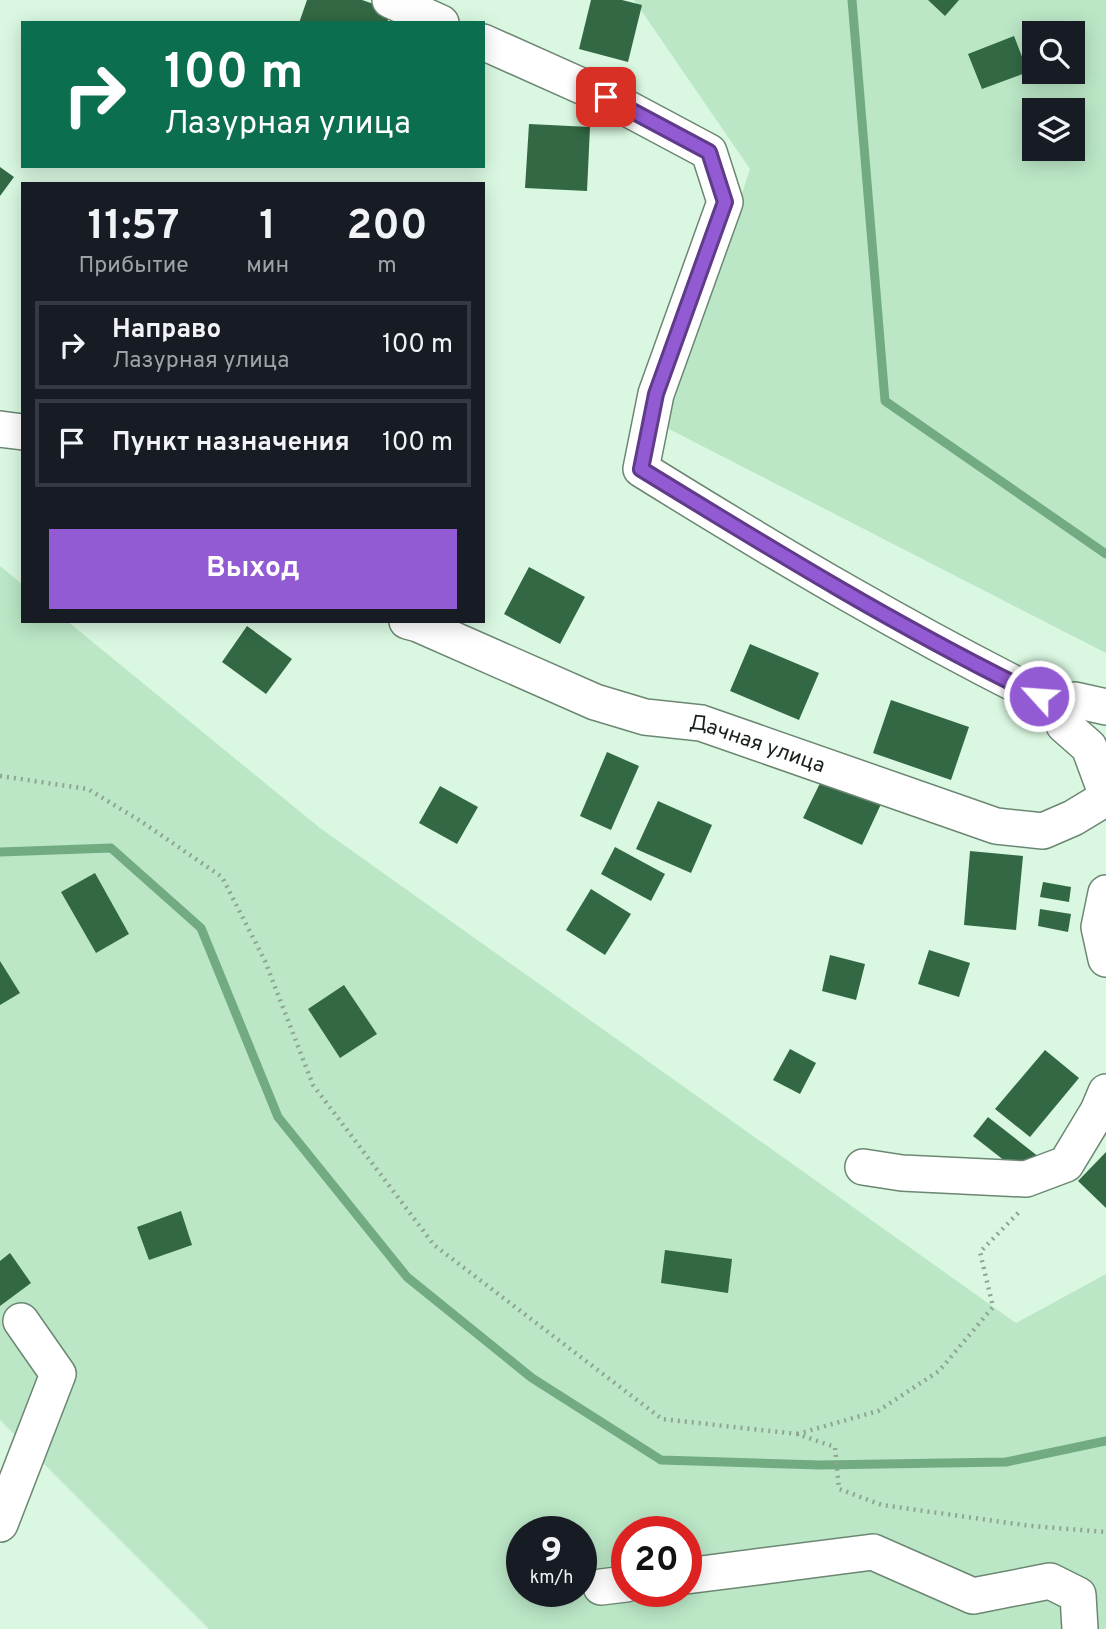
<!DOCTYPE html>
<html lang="ru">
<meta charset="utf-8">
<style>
:root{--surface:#171b24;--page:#20242c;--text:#f1f3f6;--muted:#9ea1a6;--line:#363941;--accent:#935bd3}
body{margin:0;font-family:Overpass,sans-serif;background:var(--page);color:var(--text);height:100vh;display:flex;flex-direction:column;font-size:26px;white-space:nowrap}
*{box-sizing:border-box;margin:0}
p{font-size:23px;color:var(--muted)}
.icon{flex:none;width:38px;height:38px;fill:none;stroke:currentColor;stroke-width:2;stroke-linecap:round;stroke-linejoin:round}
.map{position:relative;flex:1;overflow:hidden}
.side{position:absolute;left:21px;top:182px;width:464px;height:441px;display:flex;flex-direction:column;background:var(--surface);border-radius:0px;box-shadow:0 4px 18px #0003}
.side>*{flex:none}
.banner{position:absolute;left:21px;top:21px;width:464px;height:147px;border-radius:0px;box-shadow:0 4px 18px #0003;background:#0b6e4f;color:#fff;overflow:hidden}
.tools{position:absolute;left:1022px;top:21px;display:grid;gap:14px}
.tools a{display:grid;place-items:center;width:63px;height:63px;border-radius:0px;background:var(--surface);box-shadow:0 4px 18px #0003;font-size:35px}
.speed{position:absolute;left:506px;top:1516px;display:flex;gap:14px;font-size:35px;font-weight:700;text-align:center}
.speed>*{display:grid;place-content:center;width:91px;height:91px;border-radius:50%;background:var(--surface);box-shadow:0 4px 18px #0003;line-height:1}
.speed small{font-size:18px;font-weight:400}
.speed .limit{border:10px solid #d22;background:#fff;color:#111}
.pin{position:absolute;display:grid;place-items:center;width:60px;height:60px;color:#fff;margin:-30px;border-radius:14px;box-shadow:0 4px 10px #0006}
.me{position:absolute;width:77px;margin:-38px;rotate:296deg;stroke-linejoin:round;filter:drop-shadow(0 0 5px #0008)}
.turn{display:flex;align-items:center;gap:24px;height:147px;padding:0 28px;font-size:32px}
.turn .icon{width:91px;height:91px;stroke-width:2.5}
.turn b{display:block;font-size:49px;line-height:60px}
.eta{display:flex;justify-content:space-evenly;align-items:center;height:119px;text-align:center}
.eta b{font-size:42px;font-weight:700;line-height:49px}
.primary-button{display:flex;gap:14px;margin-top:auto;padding:14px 28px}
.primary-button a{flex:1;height:80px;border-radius:0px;background:var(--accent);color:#fff;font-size:28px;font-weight:700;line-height:80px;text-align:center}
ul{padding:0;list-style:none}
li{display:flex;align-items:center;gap:21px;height:88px;margin:0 14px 10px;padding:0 14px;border:4px solid var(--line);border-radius:0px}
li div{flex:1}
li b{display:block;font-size:26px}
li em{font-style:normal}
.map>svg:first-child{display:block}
.green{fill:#bbe7c6;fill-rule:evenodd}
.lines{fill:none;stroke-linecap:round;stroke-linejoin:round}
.stream{stroke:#72ab82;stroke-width:9}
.building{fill:#326944}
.minor-casing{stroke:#6b8772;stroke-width:38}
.path{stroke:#8fa594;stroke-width:4.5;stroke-dasharray:2 5;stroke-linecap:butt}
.minor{stroke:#fff;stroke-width:35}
.route-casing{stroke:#603b89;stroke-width:18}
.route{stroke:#935bd3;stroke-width:12}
.labels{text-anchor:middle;stroke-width:7;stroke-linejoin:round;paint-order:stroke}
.street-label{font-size:21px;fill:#17221a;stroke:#f8fef9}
</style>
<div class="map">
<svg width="1106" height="1629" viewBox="0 0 1106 1629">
<rect width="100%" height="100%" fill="#daf8e1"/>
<g class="green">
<path d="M634 0H1106V653L665 427 750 169ZM1034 33H1073V72H1034ZM1034 110H1073V149H1034Z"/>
<path d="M0 566 23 585V621H67L320 828 1016 1323 1106 1274V1629H209L0 1420ZM522 1531H581V1591H522ZM626 1531H686V1591H626Z"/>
</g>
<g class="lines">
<g class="stream">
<path d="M852 0 885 401 1106 554"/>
<path d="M0 852 111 848 201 928 278 1117 407 1277 532 1378 661 1460 820 1465 1006 1462 1106 1441"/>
</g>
</g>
<g class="building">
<path d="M307 0H362L391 10 387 23H299Z"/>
<path d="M591 0H622L642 5 628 62 579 49Z"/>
<path d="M928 0H959L945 16Z"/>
<path d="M1014 36 1028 72 982 89 968 54Z"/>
<path d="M529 124 590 127 587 191 525 188Z"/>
<path d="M0 167 14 177 0 196Z"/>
<path d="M529 567 585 597 560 644 504 614Z"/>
<path d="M247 626 292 659 266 694 222 662Z"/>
<path d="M750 644 819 673 799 720 730 691Z"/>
<path d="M891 700 969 727 951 780 873 753Z"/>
<path d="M607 752 639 766 611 830 580 816Z"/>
<path d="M824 775 882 802 862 845 803 818Z"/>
<path d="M440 786 478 807 457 844 419 823Z"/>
<path d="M658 801 712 825 691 873 636 849Z"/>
<path d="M615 847 665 874 651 901 601 874Z"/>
<path d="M970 851 1023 856 1016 930 964 925Z"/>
<path d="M95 873 129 934 96 953 61 892Z"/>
<path d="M1043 882 1071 887 1069 902 1040 897Z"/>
<path d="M591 889 631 914 605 955 566 930Z"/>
<path d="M1040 909 1071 914 1068 932 1038 926Z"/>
<path d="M929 950 970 963 959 997 918 984Z"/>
<path d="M830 955 865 964 856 1000 822 991Z"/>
<path d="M0 961 20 993 0 1005Z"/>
<path d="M344 985 377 1034 340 1058 308 1009Z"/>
<path d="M790 1049 816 1063 800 1094 773 1080Z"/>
<path d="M1045 1050 1079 1078 1030 1137 995 1109Z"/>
<path d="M988 1117 1039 1157 1024 1176 973 1136Z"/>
<path d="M1106 1152V1208L1078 1181Z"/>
<path d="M181 1211 192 1245 149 1260 137 1227Z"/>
<path d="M665 1250 732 1259 728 1293 661 1283Z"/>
<path d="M10 1253 31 1283 0 1306V1261Z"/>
</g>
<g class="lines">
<g class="minor-casing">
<g id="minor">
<path d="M390 0 441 23"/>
<path d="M483 42 606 97 709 152 725 202 656 394 641 469C778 554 916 636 1061 707"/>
<path d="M0 429 23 432"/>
<path id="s1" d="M407 621 418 624 595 702 645 717 701 723 996 826 1043 831 1073 818 1106 798"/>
<path d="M1106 707 1075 700 1061 707 1064 725 1089 747 1106 793"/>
<path d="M1106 893 1099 927 1106 959"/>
<path d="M863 1167 902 1173 1026 1179 1066 1164 1098 1111 1106 1092"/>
<path d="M0 1524 58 1374 21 1321"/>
<path d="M686 1576 873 1552 973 1596 1050 1581 1078 1595 1080 1629"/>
<path d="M601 1587 626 1584"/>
</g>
</g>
<g class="path">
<path d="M0 776 88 789 142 822 222 877 265 961 313 1085 434 1245 662 1419 797 1434 835 1447 839 1489 882 1505 1031 1526 1106 1532"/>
<path d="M797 1434 878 1411 939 1371 993 1307 980 1252 1021 1210"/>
</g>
<use href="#minor" class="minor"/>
</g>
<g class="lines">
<g class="route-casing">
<path id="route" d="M606 97 709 152 725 202 656 394 641 469C771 549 901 629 1039 696"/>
</g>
<use href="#route" class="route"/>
</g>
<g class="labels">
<g class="street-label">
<text dy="7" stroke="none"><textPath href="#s1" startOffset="373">Дачная улица</textPath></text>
</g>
</g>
</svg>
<div class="tools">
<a><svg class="icon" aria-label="search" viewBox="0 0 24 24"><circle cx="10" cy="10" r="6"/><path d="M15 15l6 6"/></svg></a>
<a><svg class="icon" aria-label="layers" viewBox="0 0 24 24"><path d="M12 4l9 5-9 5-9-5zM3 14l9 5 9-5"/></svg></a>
</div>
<div class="speed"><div>9<small>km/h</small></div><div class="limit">20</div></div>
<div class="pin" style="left:606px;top:97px;background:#d93025"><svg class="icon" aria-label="arrive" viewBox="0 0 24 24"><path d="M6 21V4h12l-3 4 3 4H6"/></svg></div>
<svg class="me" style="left:1039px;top:696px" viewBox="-20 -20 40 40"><circle r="17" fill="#935bd3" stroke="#fff" stroke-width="3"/><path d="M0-11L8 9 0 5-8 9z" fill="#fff"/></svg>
<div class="banner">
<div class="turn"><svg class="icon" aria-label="right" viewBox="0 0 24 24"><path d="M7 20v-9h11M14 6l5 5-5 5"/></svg><div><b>100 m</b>Лазурная улица</div></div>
</div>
<section class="side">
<div class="eta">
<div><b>11:57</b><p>Прибытие</p></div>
<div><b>1</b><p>мин</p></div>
<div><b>200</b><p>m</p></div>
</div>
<ul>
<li><svg class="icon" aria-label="right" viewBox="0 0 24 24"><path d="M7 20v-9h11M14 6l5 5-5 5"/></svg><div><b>Направо</b><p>Лазурная улица</p></div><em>100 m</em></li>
<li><svg class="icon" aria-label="arrive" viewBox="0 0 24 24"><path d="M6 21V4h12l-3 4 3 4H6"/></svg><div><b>Пункт назначения</b></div><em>100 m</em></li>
</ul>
<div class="primary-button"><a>Выход</a></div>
</section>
</div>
